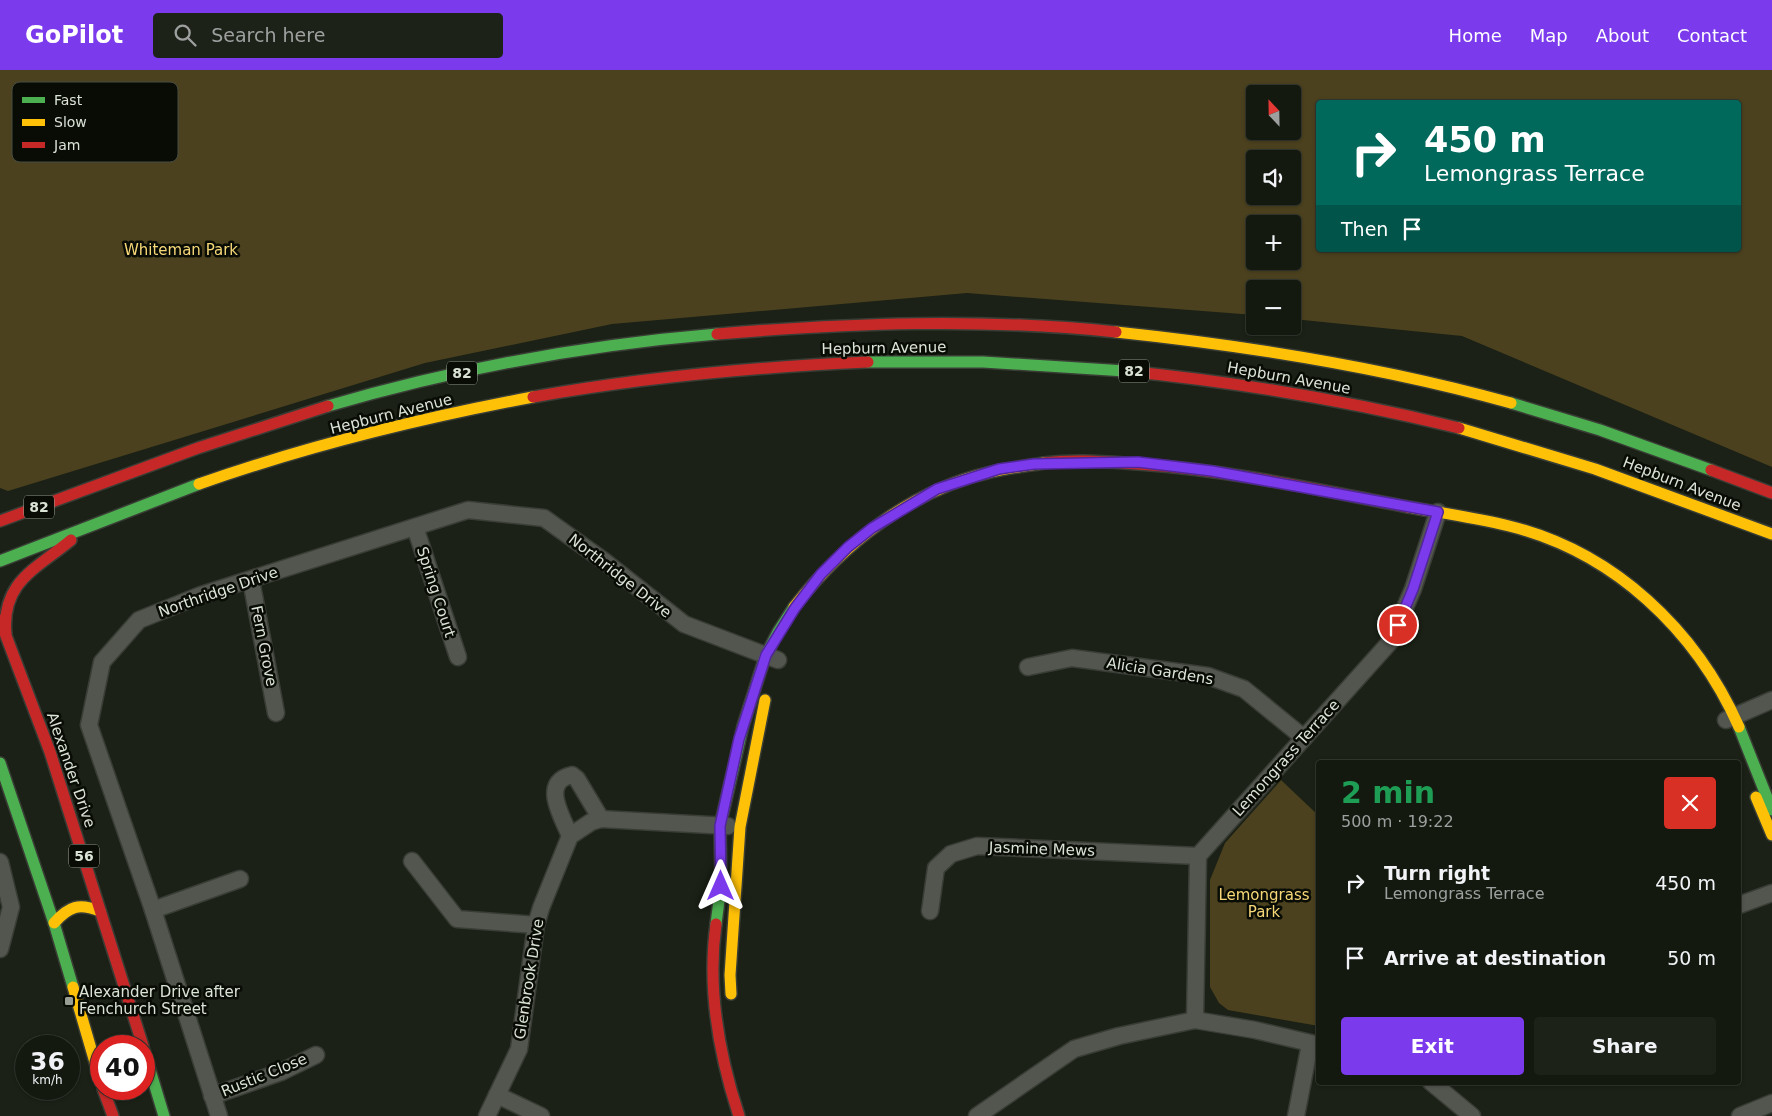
<!DOCTYPE html>
<meta charset="utf-8">
<style>
:root{--surface:#141910;--page:#1d2219;--text:#f1f3f6;--muted:#9da09f;--line:#333830;--accent:#7c3aed}
body{margin:0;font-family:"DejaVu Sans",sans-serif;background:var(--page);color:var(--text);height:100vh;display:flex;flex-direction:column;font-size:19px;white-space:nowrap}
*{box-sizing:border-box;margin:0}
p{font-size:16px;color:var(--muted)}
.icon{flex:none;width:28px;height:28px;fill:none;stroke:currentColor;stroke-width:2;stroke-linecap:round;stroke-linejoin:round}
.map{position:relative;flex:1;overflow:hidden}
.details{position:absolute;left:1316px;top:690px;width:425px;height:325px;display:flex;flex-direction:column;background:var(--surface);border-radius:5px;box-shadow:0 1px 4px #0004,0 0 0 1px var(--line)}
.details>*{flex:none}
.hud{position:absolute;left:1316px;top:30px;width:425px;height:152px;border-radius:5px;box-shadow:0 1px 4px #0004,0 0 0 1px var(--line);background:#00695c;color:#fff;overflow:hidden}
.needle{width:32px;rotate:338deg}
.controls{position:absolute;left:1246px;top:15px;display:grid;gap:10px}
.controls a{display:grid;place-items:center;width:55px;height:55px;border-radius:5px;background:var(--surface);box-shadow:0 1px 4px #0004,0 0 0 1px var(--line);font-size:25px}
.speed{position:absolute;left:15px;top:965px;display:flex;gap:10px;font-size:25px;font-weight:700;text-align:center}
.speed>*{display:grid;place-content:center;width:65px;height:65px;border-radius:50%;background:var(--surface);box-shadow:0 1px 4px #0004,0 0 0 1px var(--line);line-height:1}
.speed small{font-size:12px;font-weight:400}
.speed .limit{border:8px solid #d22;background:#fff;color:#111}
.pin{position:absolute;display:grid;place-items:center;width:42px;height:42px;color:#fff;margin:-21px;border:2px solid #fff;border-radius:50%;box-shadow:0 1px 5px #0007}
.me{position:absolute;width:55px;margin:-28px;rotate:0deg;stroke-linejoin:round;filter:drop-shadow(0 0 4px #0008)}
.turn{display:flex;align-items:center;gap:18px;height:105px;padding:0 25px;font-size:22px}
.turn .icon{width:65px;height:65px;stroke-width:2.5}
.turn b{display:block;font-size:35px;line-height:42px}
.then{display:flex;align-items:center;height:48px;padding:0 25px;background:#0003;gap:10px;font-size:19px}
.round{display:grid;place-items:center;flex:none;width:52px;height:52px;border-radius:5px;background:var(--page)}
.overview{display:flex;align-items:center;justify-content:space-between;height:85px;padding:0 25px}
h1{font-size:30px;font-weight:700;line-height:38px;color:#1e9e55}
.cta{display:flex;gap:10px;margin-top:auto;padding:10px 25px}
.cta a{flex:1;height:58px;border-radius:5px;background:var(--accent);color:#fff;font-size:20px;font-weight:700;line-height:58px;text-align:center}
.cta a+a{background:var(--page);color:var(--text)}
ul{padding:0;list-style:none}
li{display:flex;align-items:center;gap:15px;height:75px;padding:0 25px}
li div{flex:1}
li b{display:block;font-size:19px}
li em{font-style:normal}
header{display:flex;align-items:center;gap:30px;box-sizing:border-box;height:70px;padding:0 25px;background:var(--accent);color:#fff}
header strong{font-size:24px}
nav{display:flex;gap:28px;margin-inline-start:auto;font-size:18px}
.search{width:350px;height:45px;background:var(--page);display:flex;align-items:center;gap:12px;box-sizing:border-box;padding:0 18px;border-radius:5px;color:var(--muted);font-size:19px}
.map>svg:first-child{display:block}
.green{fill:#4b411e;fill-rule:evenodd}
.lines{fill:none;stroke-linecap:round;stroke-linejoin:round}
.street-casing{stroke:#393d35;stroke-width:19}
.fast-casing{stroke:#393d35;stroke-width:14}
.slow-casing{stroke:#393d35;stroke-width:14}
.jam-casing{stroke:#393d35;stroke-width:14}
.street{stroke:#52564f;stroke-width:16}
.fast{stroke:#4caf50;stroke-width:11}
.slow{stroke:#ffc107;stroke-width:11}
.jam{stroke:#c62828;stroke-width:11}
.route-casing{stroke:#51269a;stroke-width:12}
.route{stroke:#7c3aed;stroke-width:9}
.poi-dot{fill:#989e93;stroke:#080c05;stroke-width:2}
.labels{text-anchor:middle;stroke-width:5;stroke-linejoin:round;paint-order:stroke}
.shield{fill:#080c05;stroke:#9ca297;stroke-width:1}
.shield-label{font-size:14px;font-weight:bold;fill:#dbe2d6}
.park-label{font-size:15px;fill:#f7d878;stroke:#080c05}
.street-label{font-size:15px;fill:#dbe2d6;stroke:#080c05}
.poi-label{font-size:15px;fill:#dbe2d6;stroke:#080c05;text-anchor:start}
.key{fill:#080c05;stroke:#474c44;stroke-width:1}
.key-label{font-size:14px;fill:#dbe2d6}
</style>
<header>
<strong>GoPilot</strong>
<div class="search"><svg class="icon" aria-label="search" viewBox="0 0 24 24"><circle cx="10" cy="10" r="6"/><path d="M15 15l6 6"/></svg>Search here</div>
<nav><a>Home</a><a>Map</a><a>About</a><a>Contact</a></nav>
</header>
<div class="map">
<svg width="1772" height="1046" viewBox="0 0 1772 1046">
<rect width="100%" height="100%" fill="#1b2116"/>
<g class="green">
<path d="M0 0H1772V397L1462 266 1293 249 1292 219H1255V245L967 223 612 254 425 293 8 421 0 418ZM1255 24H1292V61H1255ZM1319 32H1739V180H1319ZM1255 89H1292V126H1255ZM1255 154H1292V191H1255Z"/>
<path d="M1281 710 1319 746V956L1228 940 1219 933 1210 917V810L1225 773Z"/>
</g>
<g class="lines">
<g class="street-casing">
<g id="street">
<path d="M415 457 458 587"/>
<path d="M251 510 276 643"/>
<path d="M1028 597 1072 588 1208 606 1244 619 1304 668"/>
<path d="M1726 650 1772 630"/>
<path d="M570 766C562 746 540 712 572 705L577 709 601 749"/>
<path d="M412 791 457 849 536 855"/>
<path d="M0 792 11 837 0 879"/>
<path d="M1739 835 1772 823"/>
<path d="M153 840 240 809"/>
<path d="M930 841 936 798 951 784 977 776 1198 786"/>
<path d="M1195 950 1198 786 1390 572 1413 519 1438 442"/>
<path d="M1431 1012 1472 1046"/>
<path d="M497 1025 541 1046"/>
<path d="M212 1026 281 1002 316 985"/>
<path d="M219 1046 153 840 89 655 102 592 139 550 201 525 468 440 544 448 604 491 684 554 778 590"/>
<path d="M487 1046 519 979 536 855 541 838 570 766 591 752 601 749 728 756"/>
<path d="M977 1046 1074 979 1119 966 1195 950 1255 960 1319 975"/>
<path d="M1296 1046 1310 974"/>
<path d="M1740 1046 1772 1033"/>
</g>
</g>
<g class="fast-casing">
<g id="fast">
<path d="M868 292H983L1125 301"/>
<path d="M1511 333 1600 360 1711 400"/>
<path d="M328 336C454 299 586 275 717 264"/>
<path d="M0 491 199 414"/>
<path d="M1739 657 1772 740"/>
<path d="M0 693 54 853 73 917"/>
<path d="M716 854 721 815 720 756 743 656 765 587 778 562 794 537"/>
<path d="M144 980 164 1046"/>
</g>
</g>
<g class="slow-casing">
<g id="slow">
<path d="M1116 262C1249 276 1382 297 1511 333"/>
<path d="M1459 358 1595 399 1772 464"/>
<path d="M199 414C307 376 421 348 533 327"/>
<path d="M1408 437C1442 443 1476 448 1509 456 1614 482 1696 560 1739 657"/>
<path d="M794 537C843 474 911 420 991 402 1008 398 1026 396 1044 393"/>
<path d="M1756 727 1772 765"/>
<path d="M54 853C69 836 79 833 100 841"/>
<path d="M73 917 101 1013"/>
<path d="M731 924 730 905 740 757 765 630"/>
</g>
</g>
<g class="jam-casing">
<g id="jam">
<path d="M717 264C849 253 983 248 1116 262"/>
<path d="M1125 301C1238 312 1349 331 1459 358"/>
<path d="M533 327C644 307 755 297 868 292"/>
<path d="M1044 393C1075 389 1107 392 1138 394 1229 400 1319 420 1408 437"/>
<path d="M1711 400 1772 423"/>
<path d="M0 451 198 378 328 336"/>
<path d="M0 550 50 682 143 976"/>
<path d="M6 564C1 512 36 499 71 470"/>
<path d="M716 854C707 918 719 985 739 1046"/>
<path d="M103 1019 113 1046"/>
</g>
</g>
<use href="#street" class="street"/>
<use href="#fast" class="fast"/>
<use href="#slow" class="slow"/>
<use href="#jam" class="jam"/>
</g>
<g class="lines">
<g class="route-casing">
<path id="route" d="M721 816 720 756 739 669 766 585 795 538 821 504 848 477 872 458 937 419 999 399 1034 394 1138 392 1212 401 1438 442 1413 519 1398 555"/>
</g>
<use href="#route" class="route"/>
</g>
<rect class="poi-dot" x="64" y="926" width="10" height="10" rx="2.5"/>
<g class="labels">
<g class="shield">
<rect x="1119" y="289.5" width="30" height="23" rx="4"/>
<rect x="447" y="291.5" width="30" height="23" rx="4"/>
<rect x="24" y="425.5" width="30" height="23" rx="4"/>
<rect x="69" y="774.5" width="30" height="23" rx="4"/>
</g>
<g class="shield-label">
<text x="1134" y="306">82</text>
<text x="462" y="308">82</text>
<text x="39" y="442">82</text>
<text x="84" y="791">56</text>
</g>
<g class="park-label">
<text x="181" y="185">Whiteman Park</text>
<text x="1264" y="830">Lemongrass<tspan x="1264" dy="17">Park</tspan></text>
</g>
<g class="street-label">
<text transform="translate(884 278) rotate(-1)" y="5">Hepburn Avenue</text>
<text transform="translate(1289 308) rotate(10)" y="5">Hepburn Avenue</text>
<text transform="translate(391 344) rotate(-14)" y="5">Hepburn Avenue</text>
<text transform="translate(1682 414) rotate(21)" y="5">Hepburn Avenue</text>
<text transform="translate(620 506) rotate(38)" y="5">Northridge Drive</text>
<text transform="translate(218 522) rotate(-19)" y="5">Northridge Drive</text>
<text transform="translate(436 522) rotate(72)" y="5">Spring Court</text>
<text transform="translate(264 576) rotate(79)" y="5">Fern Grove</text>
<text transform="translate(1160 601) rotate(9)" y="5">Alicia Gardens</text>
<text transform="translate(1286 688) rotate(-48)" y="5">Lemongrass Terrace</text>
<text transform="translate(71 700) rotate(71)" y="5">Alexander Drive</text>
<text transform="translate(1042 779) rotate(2)" y="5">Jasmine Mews</text>
<text transform="translate(529 909) rotate(-81)" y="5">Glenbrook Drive</text>
<text transform="translate(264 1005) rotate(-22)" y="5">Rustic Close</text>
</g>
<g class="poi-label">
<text x="79" y="927">Alexander Drive after<tspan x="79" dy="17">Fenchurch Street</tspan></text>
</g>
</g>
<rect x="12" y="12" width="166" height="80" rx="8" class="key"/>
<rect x="22" y="27" width="23" height="6" fill="#4caf50"/>
<rect x="22" y="49" width="23" height="7" fill="#ffc107"/>
<rect x="22" y="72" width="23" height="6" fill="#c62828"/>
<g class="key-label">
<text x="54" y="35">Fast</text>
<text x="54" y="57">Slow</text>
<text x="54" y="80">Jam</text>
</g>
</svg>
<div class="controls">
<a><svg class="needle" viewBox="-14 -14 28 28"><path d="M0-13l5 13h-10z" fill="#e53935"/><path d="M0 13l5-13h-10z" fill="#9da09f"/></svg></a>
<a><svg class="icon" aria-label="sound" viewBox="0 0 24 24"><path d="M4 9h4l5-4v14l-5-4H4zM17 9q2 3 0 6"/></svg></a>
<a>+</a>
<a>−</a>
</div>
<div class="speed"><div>36<small>km/h</small></div><div class="limit">40</div></div>
<div class="pin" style="left:1398px;top:555px;background:#d93025"><svg class="icon" aria-label="arrive" viewBox="0 0 24 24"><path d="M6 21V4h12l-3 4 3 4H6"/></svg></div>
<svg class="me" style="left:721px;top:816px" viewBox="-20 -20 40 40"><path d="M0-17L14 15 0 8-14 15z" fill="#7c3aed" stroke="#fff" stroke-width="4"/></svg>
<div class="hud">
<div class="turn"><svg class="icon" aria-label="right" viewBox="0 0 24 24"><path d="M7 20v-9h11M14 6l5 5-5 5"/></svg><div><b>450 m</b>Lemongrass Terrace</div></div>
<div class="then">Then<svg class="icon" aria-label="arrive" viewBox="0 0 24 24"><path d="M6 21V4h12l-3 4 3 4H6"/></svg></div>
</div>
<section class="details">
<div class="overview"><div><h1>2 min</h1><p>500 m · 19:22</p></div><a class="round" style="background:#d93025;color:#fff"><svg class="icon" aria-label="close" viewBox="0 0 24 24"><path d="M6 6l12 12M18 6L6 18"/></svg></a></div>
<ul>
<li><svg class="icon" aria-label="right" viewBox="0 0 24 24"><path d="M7 20v-9h11M14 6l5 5-5 5"/></svg><div><b>Turn right</b><p>Lemongrass Terrace</p></div><em>450 m</em></li>
<li><svg class="icon" aria-label="arrive" viewBox="0 0 24 24"><path d="M6 21V4h12l-3 4 3 4H6"/></svg><div><b>Arrive at destination</b></div><em>50 m</em></li>
</ul>
<div class="cta"><a>Exit</a><a>Share</a></div>
</section>
</div>
